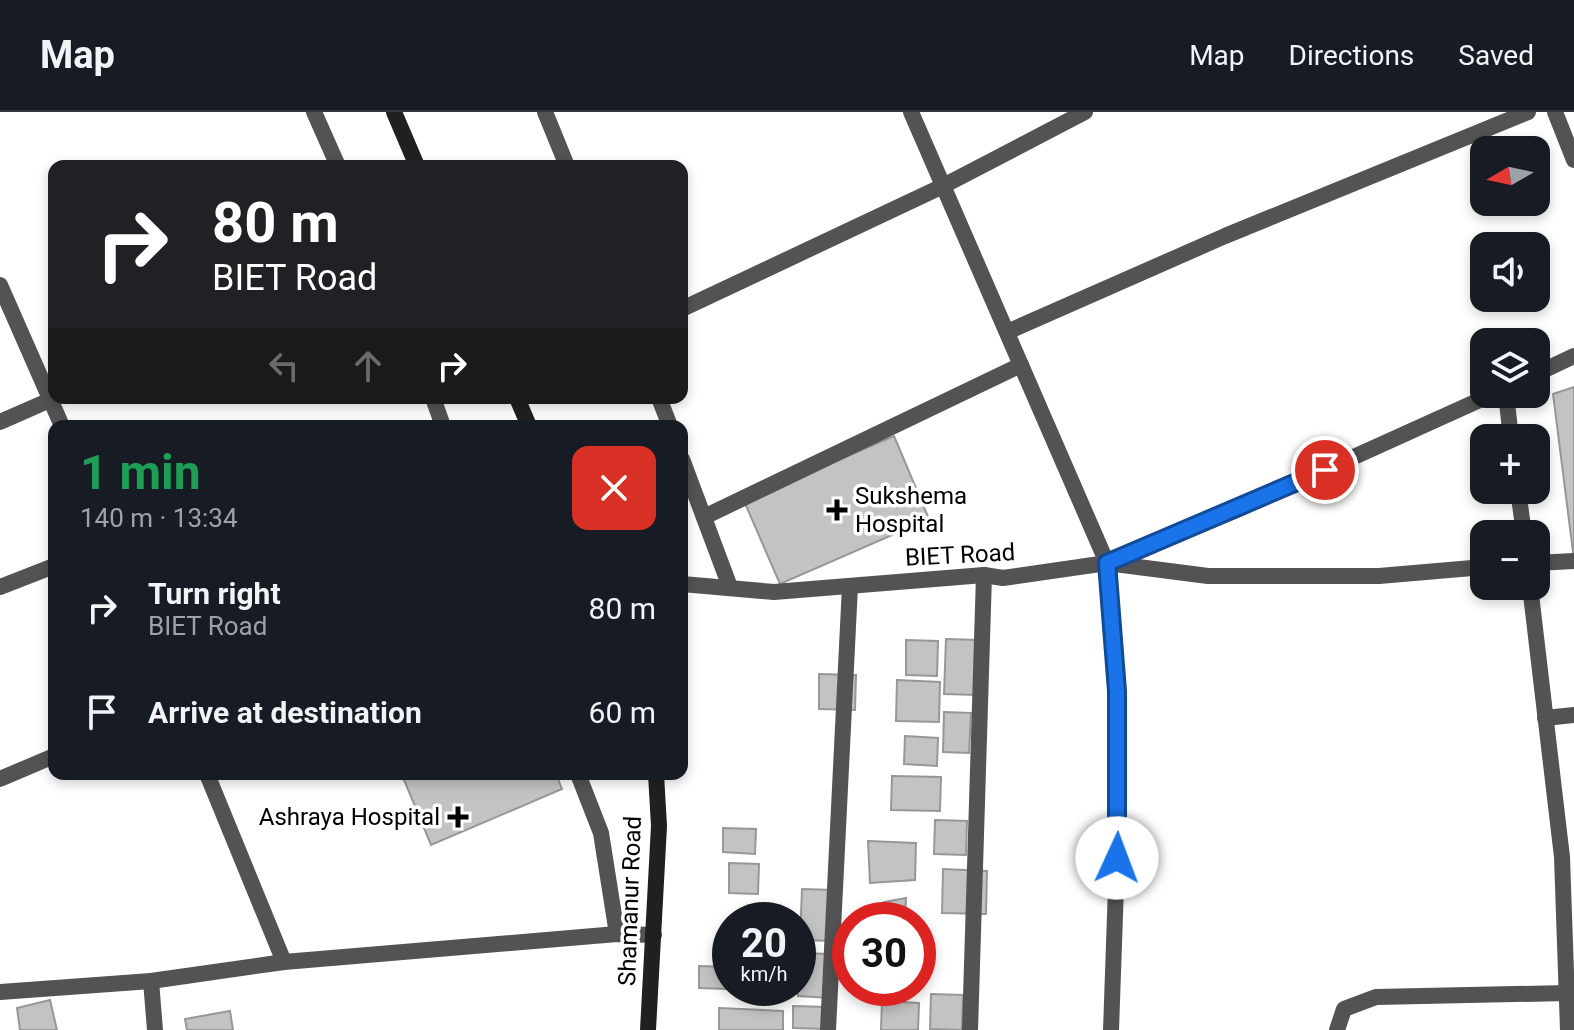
<!DOCTYPE html>
<meta charset="utf-8">
<style>
:root{--surface:#171b24;--page:#242831;--text:#f1f3f6;--muted:#9ea1a6;--line:#363941}
body{margin:0;font-family:Roboto,sans-serif;background:var(--page);color:var(--text);height:100vh;display:flex;flex-direction:column;font-size:30px;white-space:nowrap}
*{box-sizing:border-box;margin:0}
p{font-size:26px;color:var(--muted)}
.icon{flex:none;width:44px;height:44px;fill:none;stroke:currentColor;stroke-width:2;stroke-linecap:round;stroke-linejoin:round}
.map{position:relative;flex:1;overflow:hidden}
.side{position:absolute;left:48px;top:308px;width:640px;height:360px;display:flex;flex-direction:column;background:var(--surface);border-radius:16px;box-shadow:0 4px 12px #0003}
.side>*{flex:none}
.banner{position:absolute;left:48px;top:48px;width:640px;height:244px;border-radius:16px;box-shadow:0 4px 12px #0003;background:#202124;color:#fff;overflow:hidden}
.needle{width:52px;rotate:261deg}
.controls{position:absolute;left:1470px;top:24px;display:grid;gap:16px}
.controls a{display:grid;place-items:center;width:80px;height:80px;border-radius:16px;background:var(--surface);box-shadow:0 4px 12px #0003;font-size:40px}
.speed{position:absolute;left:712px;top:790px;display:flex;gap:16px;font-size:40px;font-weight:700;text-align:center}
.speed>*{display:grid;place-content:center;width:104px;height:104px;border-radius:50%;background:var(--surface);box-shadow:0 4px 12px #0003;line-height:1}
.speed small{font-size:20px;font-weight:400}
.speed .limit{border:12px solid #d22;background:#fff;color:#111}
.pin{position:absolute;display:grid;place-items:center;width:68px;height:68px;color:#fff;margin:-34px;border:4px solid #fff;border-radius:50%;box-shadow:0 2px 8px #0007}
.me{position:absolute;width:88px;margin:-44px;rotate:2deg;stroke-linejoin:round;filter:drop-shadow(0 0 6px #0008)}
.turn{display:flex;align-items:center;gap:28px;height:168px;padding:0 32px;font-size:36px}
.turn .icon{width:104px;height:104px;stroke-width:2.5}
.turn b{display:block;font-size:56px;line-height:68px}
.lanes{display:flex;align-items:center;height:76px;padding:0 32px;background:#0003;justify-content:center;gap:40px;direction:ltr}
.lanes .off{opacity:.35}
.round{display:grid;place-items:center;flex:none;width:84px;height:84px;border-radius:16px;background:var(--page)}
.head{display:flex;align-items:center;justify-content:space-between;height:136px;padding:0 32px}
h1{font-size:48px;font-weight:700;line-height:60px;color:#1e9e55}
ul{padding:0;list-style:none}
li{display:flex;align-items:center;gap:24px;height:104px;padding:0 32px}
li div{flex:1}
li b{display:block;font-size:30px}
li em{font-style:normal}
header{display:flex;align-items:center;gap:48px;box-sizing:border-box;height:112px;padding:0 40px;background:var(--surface);border-bottom:2px solid var(--line)}
header strong{font-size:38px}
nav{display:flex;gap:44px;margin-inline-start:auto;font-size:28px}
.map>svg:first-child{display:block}
.building{fill:#c3c3c3;stroke:#979797;stroke-width:2}
.lines{fill:none;stroke-linecap:round;stroke-linejoin:round}
.minor{stroke:#535353;stroke-width:16}
.tertiary{stroke:#535353;stroke-width:16}
.secondary{stroke:#202020;stroke-width:16}
.route-casing{stroke:#114b97;stroke-width:20}
.route{stroke:#1a73e8;stroke-width:14}
.poi-dot{fill:#000;stroke:#fff;stroke-width:3}
.labels{text-anchor:middle;stroke-width:7;stroke-linejoin:round;paint-order:stroke}
.poi-label{font-size:24px;fill:#000;stroke:#fff;text-anchor:start}
.street-label{font-size:24px;fill:#000;stroke:#fff}
</style>
<header>
<strong>Map</strong>
<nav><a>Map</a><a>Directions</a><a>Saved</a></nav>
</header>
<div class="map">
<svg width="1574" height="918" viewBox="0 0 1574 918">
<rect width="100%" height="100%" fill="#fff"/>
<g class="building">
<path d="M1574 275V440H1573L1553 282Z"/>
<path d="M894 324 929 407 780 472 744 389Z"/>
<path d="M946 527 980 528 978 583 944 582Z"/>
<path d="M906 528 938 529 937 564 906 563Z"/>
<path d="M819 562 856 563 855 598 819 597Z"/>
<path d="M897 568 940 570 939 610 896 609Z"/>
<path d="M944 600 971 601 969 641 943 640Z"/>
<path d="M905 624 938 626 937 654 904 652Z"/>
<path d="M556 662 562 677 431 733 402 663Z"/>
<path d="M892 664 941 665 940 699 891 698Z"/>
<path d="M935 708 967 709 966 743 934 742Z"/>
<path d="M723 716 756 717 755 742 723 740Z"/>
<path d="M868 729 916 731 915 768 870 771Z"/>
<path d="M729 751 759 752 758 782 729 781Z"/>
<path d="M943 757 987 759 986 802 942 801Z"/>
<path d="M802 777 834 778 833 829 800 828Z"/>
<path d="M906 786 905 808H883L884 790Z"/>
<path d="M799 841 830 842 829 886 798 884Z"/>
<path d="M699 854 730 855V876H788V879L699 876Z"/>
<path d="M931 882 963 883 962 918 930 917Z"/>
<path d="M50 888 57 918H20L17 896Z"/>
<path d="M882 889 919 891 918 918H881Z"/>
<path d="M793 894 828 895 827 917 793 916Z"/>
<path d="M719 896 783 899V918H719Z"/>
<path d="M230 899 233 918H187L185 907Z"/>
</g>
<g class="lines">
<g class="minor">
<path d="M314 0 338 54"/>
<path d="M545 0 567 54"/>
<path d="M911 0 1107 451 1117 579 1118 718 1111 918"/>
<path d="M1555 0 1574 48"/>
<path d="M0 173 62 314"/>
<path d="M682 197 943 74 1085 0"/>
<path d="M1007 220 1225 124 1528 0"/>
<path d="M1506 282 1511 326"/>
<path d="M433 286 443 314"/>
<path d="M659 286 670 314"/>
<path d="M0 310 50 288"/>
<path d="M682 347 730 475"/>
<path d="M1518 378 1524 422"/>
<path d="M704 405 1021 253"/>
<path d="M1107 451 1208 464H1379L1484 455"/>
<path d="M1536 451 1574 449"/>
<path d="M1530 474 1562 745 1568 918"/>
<path d="M0 475 54 454"/>
<path d="M1545 606 1574 603"/>
<path d="M207 662 284 850"/>
<path d="M578 662 601 721 617 822"/>
<path d="M0 667 54 644"/>
<path d="M151 869 155 918"/>
<path d="M0 880 151 869 284 850 617 822 654 823"/>
<path d="M828 918 850 474"/>
<path d="M970 918 984 463"/>
<path d="M1337 918 1344 897 1376 885 1567 881"/>
</g>
<g class="tertiary">
<path d="M1536 262 1574 244"/>
<path d="M682 472 774 480 984 463 1003 466 1107 451 1241 396 1493 282"/>
</g>
<g class="secondary">
<path d="M394 0 417 54"/>
<path d="M517 286 529 314"/>
<path d="M648 918 659 714 656 662"/>
</g>
</g>
<g class="lines">
<g class="route-casing">
<path id="route" d="M1117 746V579L1107 451 1325 358"/>
</g>
<use href="#route" class="route"/>
</g>
<g class="poi-dot">
<path d="M833 386h8v8h8v8h-8v8h-8v-8h-8v-8h8z"/>
<path d="M454 693h8v8h8v8h-8v8h-8v-8h-8v-8h8z"/>
</g>
<g class="labels">
<g class="poi-label">
<text x="855" y="392">Sukshema<tspan x="855" dy="28">Hospital</tspan></text>
<text x="440" y="713" text-anchor="end">Ashraya Hospital</text>
</g>
<g class="street-label">
<text transform="translate(960 443) rotate(-3)" y="8">BIET Road</text>
<text transform="translate(630 789) rotate(-88)" y="8">Shamanur Road</text>
</g>
</g>
</svg>
<div class="controls">
<a><svg class="needle" viewBox="-14 -14 28 28"><path d="M0-13l5 13h-10z" fill="#e53935"/><path d="M0 13l5-13h-10z" fill="#9ea1a6"/></svg></a>
<a><svg class="icon" aria-label="sound" viewBox="0 0 24 24"><path d="M4 9h4l5-4v14l-5-4H4zM17 9q2 3 0 6"/></svg></a>
<a><svg class="icon" aria-label="layers" viewBox="0 0 24 24"><path d="M12 4l9 5-9 5-9-5zM3 14l9 5 9-5"/></svg></a>
<a>+</a>
<a>−</a>
</div>
<div class="speed"><div>20<small>km/h</small></div><div class="limit">30</div></div>
<div class="pin" style="left:1325px;top:358px;background:#d93025"><svg class="icon" aria-label="arrive" viewBox="0 0 24 24"><path d="M6 21V4h12l-3 4 3 4H6"/></svg></div>
<svg class="me" style="left:1117px;top:746px" viewBox="-20 -20 40 40"><circle r="19" fill="#fff"/><path d="M0-13L10 11 0 6-10 11z" fill="#1a73e8"/></svg>
<div class="banner">
<div class="turn"><svg class="icon" aria-label="right" viewBox="0 0 24 24"><path d="M7 20v-9h11M14 6l5 5-5 5"/></svg><div><b>80 m</b>BIET Road</div></div>
<div class="lanes"><svg class="icon off" aria-label="left" viewBox="0 0 24 24"><path d="M17 20v-9H6M10 6l-5 5 5 5"/></svg><svg class="icon off" aria-label="ahead" viewBox="0 0 24 24"><path d="M12 20V5M6 11l6-6 6 6"/></svg><svg class="icon" aria-label="right" viewBox="0 0 24 24"><path d="M7 20v-9h11M14 6l5 5-5 5"/></svg></div>
</div>
<section class="side">
<div class="head"><div><h1>1 min</h1><p>140 m · 13:34</p></div><a class="round" style="background:#d93025;color:#fff"><svg class="icon" aria-label="close" viewBox="0 0 24 24"><path d="M6 6l12 12M18 6L6 18"/></svg></a></div>
<ul>
<li><svg class="icon" aria-label="right" viewBox="0 0 24 24"><path d="M7 20v-9h11M14 6l5 5-5 5"/></svg><div><b>Turn right</b><p>BIET Road</p></div><em>80 m</em></li>
<li><svg class="icon" aria-label="arrive" viewBox="0 0 24 24"><path d="M6 21V4h12l-3 4 3 4H6"/></svg><div><b>Arrive at destination</b></div><em>60 m</em></li>
</ul>
</section>
</div>
